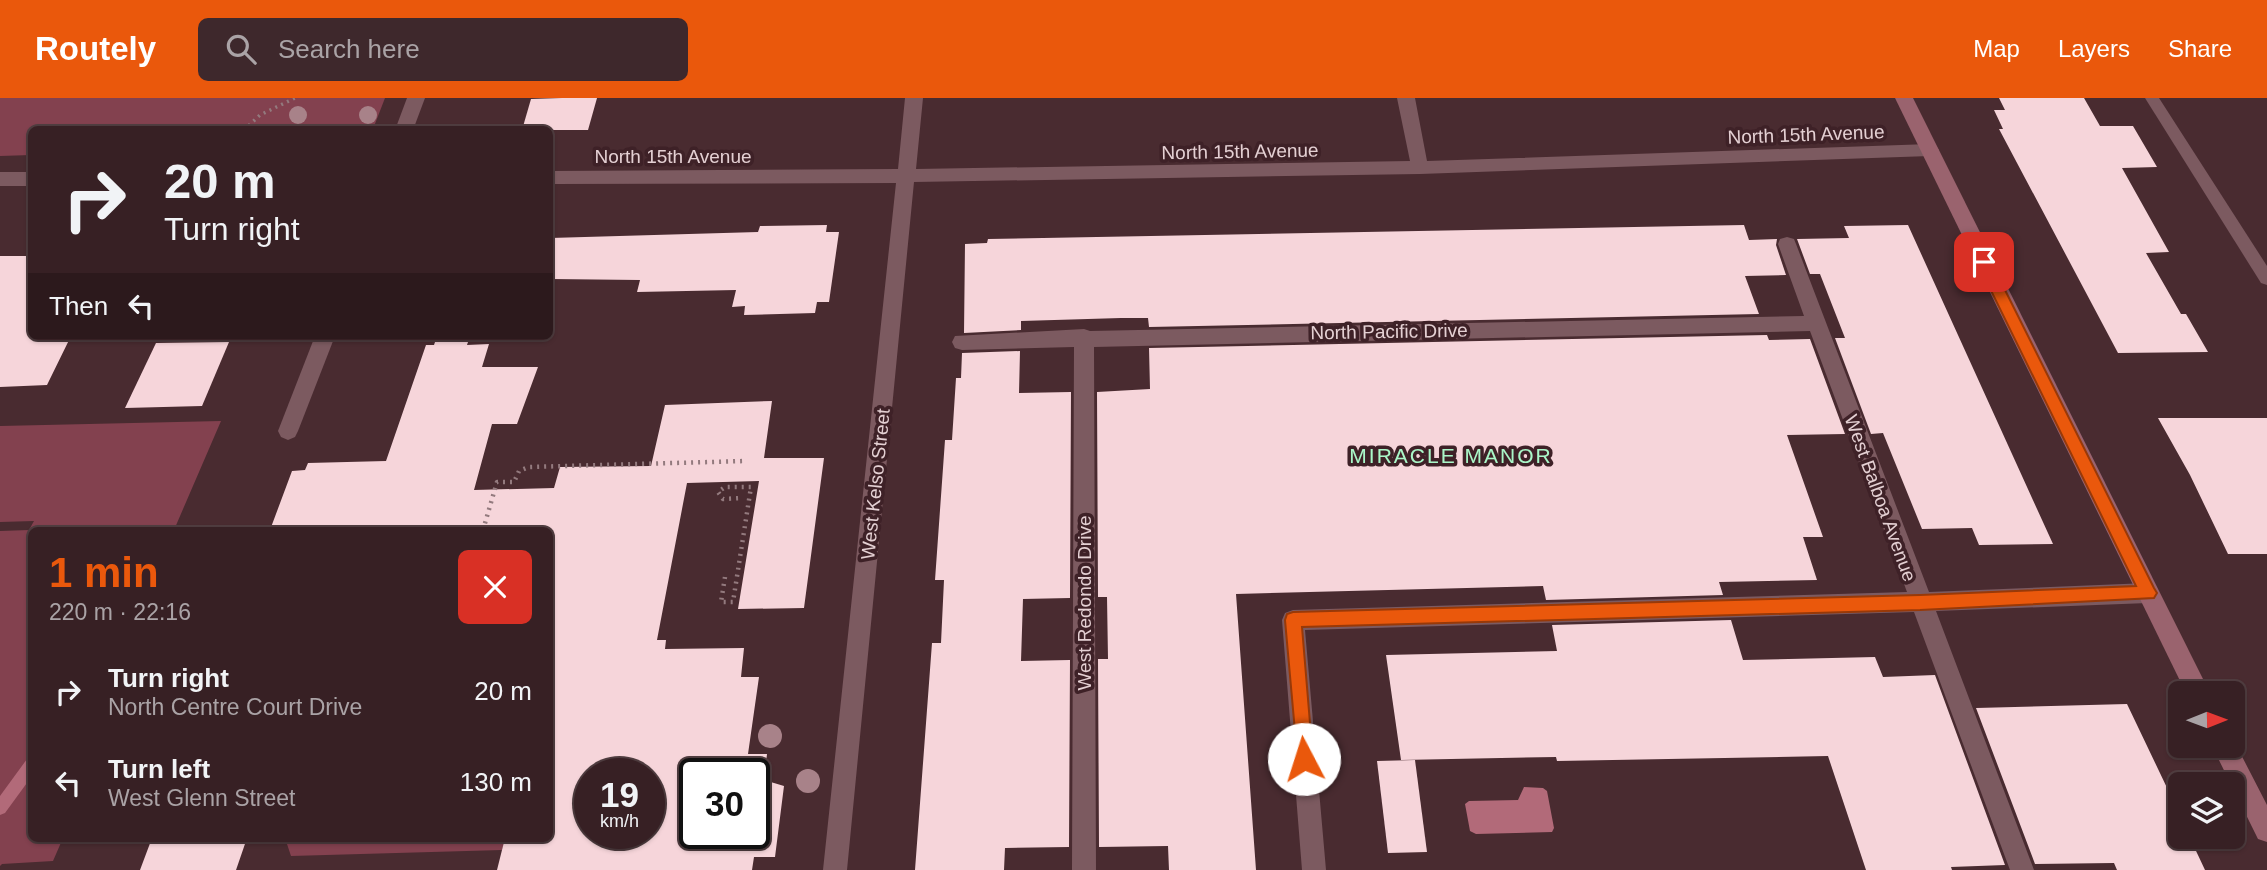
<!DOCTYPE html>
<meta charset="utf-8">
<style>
:root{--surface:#372024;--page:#3e282c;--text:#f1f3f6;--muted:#aaa3a6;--line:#513e41;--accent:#ea580c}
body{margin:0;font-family:Arial,sans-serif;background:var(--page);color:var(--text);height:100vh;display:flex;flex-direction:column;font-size:26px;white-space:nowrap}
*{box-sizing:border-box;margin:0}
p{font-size:23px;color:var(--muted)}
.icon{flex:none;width:38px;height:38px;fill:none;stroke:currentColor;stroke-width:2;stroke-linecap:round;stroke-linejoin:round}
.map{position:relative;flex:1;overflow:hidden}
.details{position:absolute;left:28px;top:429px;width:525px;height:315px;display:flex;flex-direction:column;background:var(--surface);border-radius:10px;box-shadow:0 2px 5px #0004,0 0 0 2px var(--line)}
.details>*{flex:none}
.top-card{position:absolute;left:28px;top:28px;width:525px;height:214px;border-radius:10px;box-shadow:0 2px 5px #0004,0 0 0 2px var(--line);background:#372024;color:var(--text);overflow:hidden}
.needle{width:46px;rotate:89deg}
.fabs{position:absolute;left:2168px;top:583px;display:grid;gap:14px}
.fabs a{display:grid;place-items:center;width:77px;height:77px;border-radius:10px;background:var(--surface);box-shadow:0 2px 5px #0004,0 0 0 2px var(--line);font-size:35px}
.speed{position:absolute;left:574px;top:660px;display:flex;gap:14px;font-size:35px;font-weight:700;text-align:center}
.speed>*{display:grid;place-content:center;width:91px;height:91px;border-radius:50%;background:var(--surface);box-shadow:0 2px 5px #0004,0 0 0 2px var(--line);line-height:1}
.speed small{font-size:18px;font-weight:400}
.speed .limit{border:4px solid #111;border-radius:10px;background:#fff;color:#111}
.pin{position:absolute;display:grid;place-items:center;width:60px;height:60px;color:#fff;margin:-30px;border-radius:14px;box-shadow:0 4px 10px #0006}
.me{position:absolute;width:77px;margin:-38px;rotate:355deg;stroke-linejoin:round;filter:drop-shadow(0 0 5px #0008)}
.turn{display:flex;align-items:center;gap:24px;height:147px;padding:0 21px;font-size:32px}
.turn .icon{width:91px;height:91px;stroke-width:2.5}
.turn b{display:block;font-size:49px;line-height:60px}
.then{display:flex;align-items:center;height:66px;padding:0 21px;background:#0003;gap:14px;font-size:26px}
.round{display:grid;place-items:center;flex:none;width:74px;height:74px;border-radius:10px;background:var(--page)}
.overview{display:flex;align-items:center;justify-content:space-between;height:119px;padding:0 21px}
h1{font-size:42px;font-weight:700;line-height:52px;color:var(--accent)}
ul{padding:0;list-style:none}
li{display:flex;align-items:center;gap:21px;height:91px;padding:0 21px}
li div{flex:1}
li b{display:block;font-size:26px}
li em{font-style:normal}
header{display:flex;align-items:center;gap:42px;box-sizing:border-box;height:98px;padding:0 35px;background:var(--accent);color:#fff}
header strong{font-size:33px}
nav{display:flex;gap:38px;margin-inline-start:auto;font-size:24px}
.search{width:490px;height:63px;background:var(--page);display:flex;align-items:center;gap:18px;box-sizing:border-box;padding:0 24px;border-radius:10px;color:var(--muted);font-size:26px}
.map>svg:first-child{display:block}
.green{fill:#83414f}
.water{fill:#b26a79}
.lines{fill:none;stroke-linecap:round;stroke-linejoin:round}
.stream{fill:#b26a79;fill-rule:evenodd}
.building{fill:#f6d5da;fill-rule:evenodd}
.path-far1{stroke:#937a7e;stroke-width:3.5;stroke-dasharray:2 4.5;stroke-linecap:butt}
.path{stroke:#937a7e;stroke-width:4.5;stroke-dasharray:2 5;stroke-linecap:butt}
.lane{fill:#7c5a60;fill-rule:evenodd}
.street{fill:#7c5a60;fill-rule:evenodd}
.secondary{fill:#9a636e;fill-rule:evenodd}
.tree{fill:#a88289}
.route{fill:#ea580c;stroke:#983908;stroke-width:2}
.labels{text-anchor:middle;stroke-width:7;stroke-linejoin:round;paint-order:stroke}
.street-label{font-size:19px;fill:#e4d0d3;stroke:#3e2127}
.neighbourhood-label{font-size:21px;letter-spacing:2px;fill:#aaf7c8;stroke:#3e2127}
</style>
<header>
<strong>Routely</strong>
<div class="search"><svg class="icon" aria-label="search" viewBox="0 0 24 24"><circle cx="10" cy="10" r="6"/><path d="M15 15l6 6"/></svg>Search here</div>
<nav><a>Map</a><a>Layers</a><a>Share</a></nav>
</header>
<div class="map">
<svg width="2267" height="772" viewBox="0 0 2267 772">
<rect width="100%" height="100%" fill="#492b30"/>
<g class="green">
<path d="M0 0H385L373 31 32 32 31 57 0 58Z"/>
<path d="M221 323 174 432H32V740H63L53 763 2 766 0 768V433L29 432 34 423 0 424V328Z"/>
<path d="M285 740H505L502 752 291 758Z"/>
</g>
<path class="water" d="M1524 689 1543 690 1547 693 1554 730 1552 734 1476 736 1470 733 1465 706 1469 703 1518 702Z"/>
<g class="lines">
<path class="stream" d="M32 659V678L5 715 0 717V698L27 661Z"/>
</g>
<g class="building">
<path d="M562 0H597L588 32H522L531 1Z"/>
<path d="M1999 0H2084L2100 28H2133L2157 69 2122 70 2169 154 2146 155 2181 216H2186L2208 254 2118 255 1999 31H2003L1994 12H2005Z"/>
<path d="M827 127 826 134H839L829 204H817L815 215 744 217 745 208 732 209 736 192 637 194 640 182 550 181V140L758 134 760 128Z"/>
<path d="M1744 127 1749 142 1777 141 1776 147 1786 177 1745 178 1759 216 1149 229 1148 220H1121L1021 223V232L964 235 965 146 987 145 988 141Z"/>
<path d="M1908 127 2032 400 2053 446 1979 447 1972 430 1922 431 1883 335 1871 336 1835 240H1845L1820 176H1810L1797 141 1849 140 1844 128Z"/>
<path d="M0 158H32V238H71L47 287 0 289Z"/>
<path d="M1767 237 1769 242 1810 241 1845 336 1787 337 1823 439H1803L1817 482 1719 484 1723 497 1546 502 1543 488 1236 496 1256 772H1169L1168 748 1099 749 1098 561H1108L1107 499H1098L1097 294 1150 291 1149 250Z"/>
<path d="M437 238H470L467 247 489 246 482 269H538L517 326H492L474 392 554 390 560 369 651 368 665 307 772 303 764 360H824L804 510 738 511 759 383 687 385 657 542H666L665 551 744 550 741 579H759L748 656H767L764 682 784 688 775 759H754L752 772H497L505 740H550V432H499L500 429 270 432 292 373 305 372 308 365 386 363 426 247H434ZM590 676H649V735H590ZM695 676H754V735H695Z"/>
<path d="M229 244 202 308 125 310 156 245Z"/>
<path d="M1020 253 1019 295 1071 294 1070 500 1023 501 1021 563 1070 562 1069 749 1005 750 1004 772H915L932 545H941L944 482H935L945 342H952L956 280H961L962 255Z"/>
<path d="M2158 320H2267V456H2228L2190 377Z"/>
<path d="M1731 522 1743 562 1875 559 1883 579 1935 577 2005 767 1951 769 1952 772H1866L1828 658 1557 663 1556 659 1401 662 1386 557 1557 553 1552 527Z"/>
<path d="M2127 606 2180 717V738H2189L2205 772H2117L2114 765 2035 766 1976 610Z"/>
<path d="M1415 662 1427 754 1388 755 1377 663Z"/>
<path d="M152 740H247L236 772H140Z"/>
</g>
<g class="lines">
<path class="path-far1" d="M244 32 260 17 295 0"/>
<g class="path">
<path d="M483 432 497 384H514L519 373 529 369 746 363"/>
<path d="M725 479 721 504H733L751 389H725L718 394 723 401 742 400"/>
<path d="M550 568H554"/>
</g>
<path class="lane" d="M2145 0H2159L2267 168V187L2261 185Z"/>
<g class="street">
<path d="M407 0H425L413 32H395Z"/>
<path d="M905 0H923L916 71 1410 63 1397 0H1415L1427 63 1930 46 1936 48 1939 52 1936 56 1930 58 1420 76 914 84 847 772H823L896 85 550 86V73L898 71Z"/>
<rect x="0" y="74" width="32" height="14"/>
<path d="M1787 139 1794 141 1796 146 1929 494 2148 485 2156 488 2159 495 2156 502 2148 505 1936 513 2034 772H2010L1914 514 1305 532 1326 772H1302L1282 522 1285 515 1293 512 1907 494 1810 233 1094 249 1096 772H1072L1074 249 962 252 955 250 952 244 955 238 1084 231 1090 233 1804 218 1778 146 1780 141Z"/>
<path d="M315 238H335L298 333 295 339 288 342 281 339 278 333Z"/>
</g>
<g class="secondary">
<path d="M1895 0H1913L2210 595H2186Z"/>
<path d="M2233 641 2267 707V744L2258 741 2212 648H2233Z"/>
</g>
</g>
<g class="tree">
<circle cx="298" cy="17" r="9"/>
<circle cx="368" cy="17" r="9"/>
<circle cx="770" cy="638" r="12"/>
<circle cx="808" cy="683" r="12"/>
</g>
<path class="route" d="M1984 158 1991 164 2154 490 2157 495 2154 500 1920 512 1302 529 1313 661 1311 667 1304 670 1298 667 1285 522 1287 516 1293 514 1920 497 2136 488 1977 164Z"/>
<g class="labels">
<g class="street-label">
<text transform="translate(1806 36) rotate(-2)" y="7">North 15th Avenue</text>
<text transform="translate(1240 53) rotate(-1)" y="7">North 15th Avenue</text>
<text x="673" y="65">North 15th Avenue</text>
<text transform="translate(1389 233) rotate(-1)" y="7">North Pacific Drive</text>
<text transform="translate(875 386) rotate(-84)" y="7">West Kelso Street</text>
<text transform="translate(1881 400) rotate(70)" y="7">West Balboa Avenue</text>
<text transform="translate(1084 505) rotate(-90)" y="7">West Redondo Drive</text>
</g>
<g class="neighbourhood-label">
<text x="1451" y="365">MIRACLE MANOR</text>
</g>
</g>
</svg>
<div class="fabs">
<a><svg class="needle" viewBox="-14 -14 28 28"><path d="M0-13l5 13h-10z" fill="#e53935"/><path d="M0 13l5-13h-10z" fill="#aaa3a6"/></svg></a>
<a><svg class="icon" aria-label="layers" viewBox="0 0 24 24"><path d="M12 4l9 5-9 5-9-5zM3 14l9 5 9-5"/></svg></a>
</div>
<div class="speed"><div>19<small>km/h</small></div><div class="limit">30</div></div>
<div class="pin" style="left:1984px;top:164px;background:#d93025"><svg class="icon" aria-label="arrive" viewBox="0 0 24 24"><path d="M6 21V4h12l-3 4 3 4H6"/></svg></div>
<svg class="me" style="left:1304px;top:661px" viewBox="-20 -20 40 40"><circle r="19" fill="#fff"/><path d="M0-13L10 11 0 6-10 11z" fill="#ea580c"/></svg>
<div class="top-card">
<div class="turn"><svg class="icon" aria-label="right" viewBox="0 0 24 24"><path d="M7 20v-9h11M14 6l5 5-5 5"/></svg><div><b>20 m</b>Turn right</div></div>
<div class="then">Then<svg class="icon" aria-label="left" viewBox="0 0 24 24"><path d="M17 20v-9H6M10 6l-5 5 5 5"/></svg></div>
</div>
<section class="details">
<div class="overview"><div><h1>1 min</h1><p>220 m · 22:16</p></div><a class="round" style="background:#d93025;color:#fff"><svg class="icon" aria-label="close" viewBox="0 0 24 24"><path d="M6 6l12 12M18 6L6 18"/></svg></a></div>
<ul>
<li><svg class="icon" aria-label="right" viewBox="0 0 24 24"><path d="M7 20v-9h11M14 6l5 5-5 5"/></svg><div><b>Turn right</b><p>North Centre Court Drive</p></div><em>20 m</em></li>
<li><svg class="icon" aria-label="left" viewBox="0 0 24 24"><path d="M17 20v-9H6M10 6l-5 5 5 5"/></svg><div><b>Turn left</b><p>West Glenn Street</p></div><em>130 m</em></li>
</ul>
</section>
</div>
